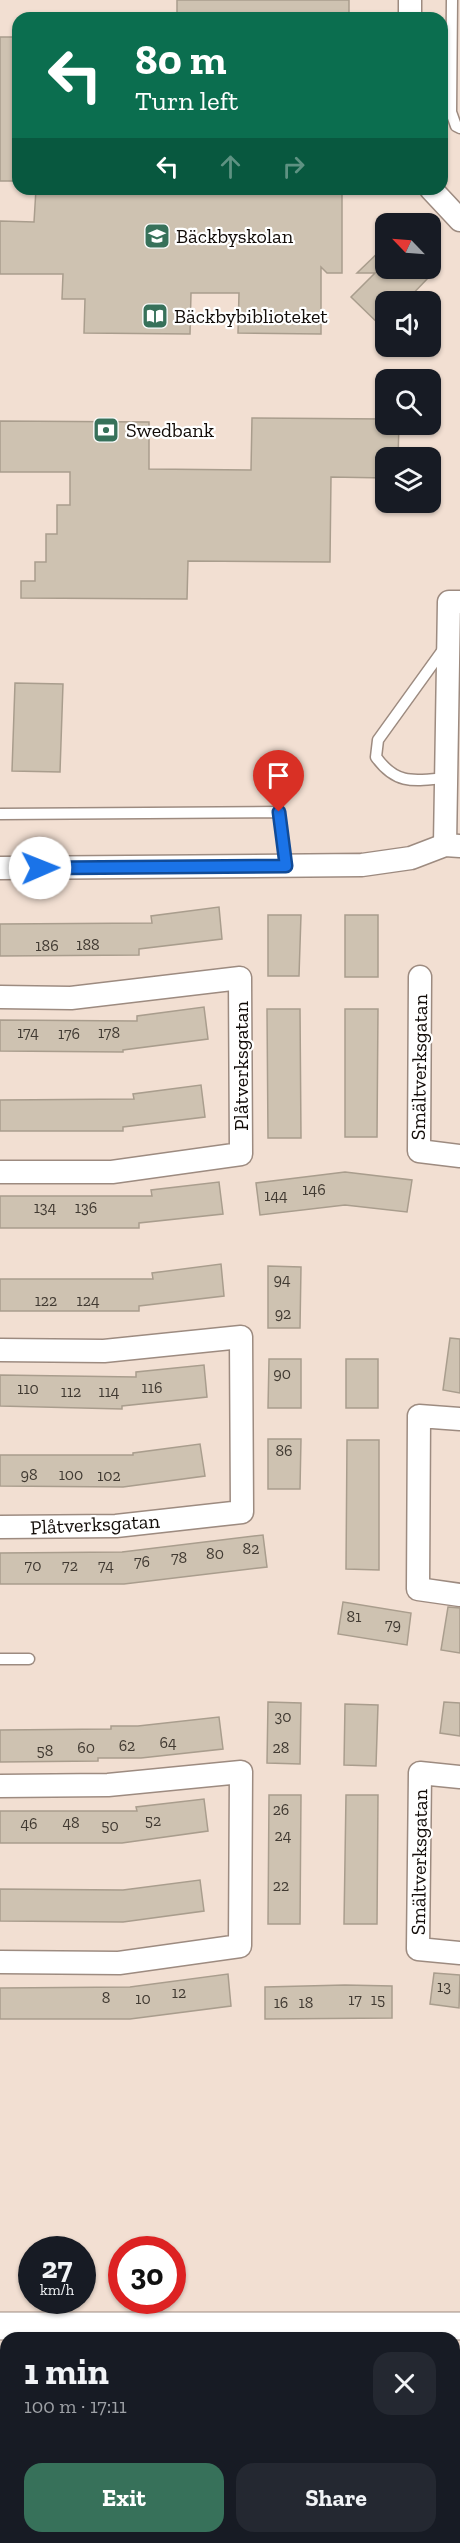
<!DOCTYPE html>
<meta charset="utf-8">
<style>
:root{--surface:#171b24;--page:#242831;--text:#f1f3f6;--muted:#9ea1a6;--accent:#37715a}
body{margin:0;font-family:"Zilla Slab",serif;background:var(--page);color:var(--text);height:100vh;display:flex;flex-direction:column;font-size:22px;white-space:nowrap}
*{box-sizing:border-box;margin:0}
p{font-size:20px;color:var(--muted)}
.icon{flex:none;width:33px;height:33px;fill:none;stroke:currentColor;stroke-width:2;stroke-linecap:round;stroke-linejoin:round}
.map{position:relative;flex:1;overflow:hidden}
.panel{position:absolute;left:0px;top:2332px;width:460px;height:212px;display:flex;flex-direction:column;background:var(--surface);border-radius:18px 18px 0 0;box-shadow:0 2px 4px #0004}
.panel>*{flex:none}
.banner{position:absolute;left:12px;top:12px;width:436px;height:183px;border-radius:18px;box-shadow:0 2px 4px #0004;background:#0b6e4f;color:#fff;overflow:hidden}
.needle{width:39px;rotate:295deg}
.buttons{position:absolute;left:375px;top:213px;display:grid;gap:12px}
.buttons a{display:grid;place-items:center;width:66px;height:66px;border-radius:12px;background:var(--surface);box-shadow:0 2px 4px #0004;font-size:30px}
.speed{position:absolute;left:18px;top:2236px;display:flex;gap:12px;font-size:30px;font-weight:700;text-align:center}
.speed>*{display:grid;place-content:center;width:78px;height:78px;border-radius:50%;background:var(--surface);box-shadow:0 2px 4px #0004;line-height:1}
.speed small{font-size:15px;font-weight:400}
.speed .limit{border:9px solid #d22;background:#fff;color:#111}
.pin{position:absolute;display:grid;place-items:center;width:51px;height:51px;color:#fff;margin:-62px -26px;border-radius:50% 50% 50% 0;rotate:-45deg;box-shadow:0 0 6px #0007}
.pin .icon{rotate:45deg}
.me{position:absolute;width:66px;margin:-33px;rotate:89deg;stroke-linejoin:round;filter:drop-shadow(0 0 4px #0008)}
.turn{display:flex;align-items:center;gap:21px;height:126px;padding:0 24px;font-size:27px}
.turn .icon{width:78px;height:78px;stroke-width:2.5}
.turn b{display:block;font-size:42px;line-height:51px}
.lanes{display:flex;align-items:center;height:57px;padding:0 24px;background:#0003;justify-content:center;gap:30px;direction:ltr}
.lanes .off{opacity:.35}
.round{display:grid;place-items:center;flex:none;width:63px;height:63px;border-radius:18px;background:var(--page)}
.head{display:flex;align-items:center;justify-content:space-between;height:102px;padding:0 24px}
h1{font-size:36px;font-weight:700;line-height:45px}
.action{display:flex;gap:12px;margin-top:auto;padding:12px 24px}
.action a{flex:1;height:69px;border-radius:18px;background:var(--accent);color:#fff;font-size:24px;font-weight:700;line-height:69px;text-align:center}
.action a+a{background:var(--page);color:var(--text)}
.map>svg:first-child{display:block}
.building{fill:#cec2b1;stroke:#a99d8d;stroke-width:1.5}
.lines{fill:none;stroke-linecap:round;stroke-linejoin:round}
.service-casing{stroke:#9d8b80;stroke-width:13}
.minor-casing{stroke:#9d8b80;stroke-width:25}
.tertiary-casing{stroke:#9d8b80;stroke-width:29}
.service{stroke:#fff;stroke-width:10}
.minor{stroke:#fff;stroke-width:22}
.tertiary{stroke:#fff;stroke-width:27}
.route-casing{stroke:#114b97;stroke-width:15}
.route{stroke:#1a73e8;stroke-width:10}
.labels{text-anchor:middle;stroke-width:4.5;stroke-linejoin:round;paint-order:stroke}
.number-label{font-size:16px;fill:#413a32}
.poi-label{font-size:20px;fill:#120c08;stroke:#fff;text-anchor:start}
.street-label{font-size:20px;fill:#120c08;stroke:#fff}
</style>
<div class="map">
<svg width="460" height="2543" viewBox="0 0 460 2543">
<rect width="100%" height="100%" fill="#f2dfd2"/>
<g class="building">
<rect x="177" y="0" width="172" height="18"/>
<rect x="0" y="37" width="18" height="144"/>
<path d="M36 189H342V273H327L321 267V334L238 333 239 293H191L190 334 84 333 85 299H62L63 274H0V221L34 222Z"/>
<path d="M386 245V268H421L429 277 405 302H386V331L351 297 375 273H357Z"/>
<path d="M252 418 386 419V424H399L398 458H386V478L331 477 330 562 188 561 187 599 21 598V581H35V562H46V534H57V505H70V472H0V421L149 422V469L251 470Z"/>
<path d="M15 683 63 684 60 772 12 771Z"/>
<path d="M219 907 222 939 139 949V955L0 956V924L152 923 151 916Z"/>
<path d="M268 915H301L299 976H268Z"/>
<rect x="345" y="915" width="33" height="62"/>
<path d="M204 1007 208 1039 123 1050V1052L0 1051V1020L137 1021V1016Z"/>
<path d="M267 1009H300L301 1138H268Z"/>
<path d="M345 1009H378L377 1137H345Z"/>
<path d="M201 1085 205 1117 123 1127V1131H0V1100L134 1099 133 1094Z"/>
<path d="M345 1172 412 1180 407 1212 345 1205 260 1215 256 1183Z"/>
<path d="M219 1182 223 1214 139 1223V1228H0V1196H152L151 1190Z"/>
<path d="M221 1264 224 1296 139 1306V1311H0V1279H153L152 1273Z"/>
<path d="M268 1266 301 1267 300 1328H268Z"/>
<path d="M450 1338 460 1339V1393L443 1390Z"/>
<path d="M269 1359H301V1408H268Z"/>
<rect x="346" y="1359" width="32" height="49"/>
<path d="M204 1365 207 1397 122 1406V1409L0 1406V1375L136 1377V1372Z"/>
<path d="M268 1439H301L300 1489H268Z"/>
<path d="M347 1440H379V1570L346 1569Z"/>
<path d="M200 1444 205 1476 123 1487 0 1486V1455H133V1453Z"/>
<path d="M263 1535 267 1567 124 1584H0V1553L122 1552Z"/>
<path d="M343 1602 411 1613 407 1645 338 1634Z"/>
<path d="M448 1607 460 1608V1653L441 1650Z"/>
<path d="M268 1702 301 1703 300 1764 267 1763Z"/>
<path d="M444 1702 460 1703V1736L440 1733Z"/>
<path d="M345 1704 378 1705 376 1766 344 1765Z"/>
<path d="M219 1717 223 1749 141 1758H98V1761L0 1762V1730L111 1729V1726H138Z"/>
<path d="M269 1795H301L300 1924H268Z"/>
<path d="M346 1795H378L377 1924H344Z"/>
<path d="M204 1799 208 1831 122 1843H0V1811H137L136 1807Z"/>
<path d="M200 1880 204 1911 123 1922 0 1921V1889L123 1890Z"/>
<path d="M434 1973 460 1975 459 2008 430 2004Z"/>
<path d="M228 1974 231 2006 130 2019H0V1988L130 1987Z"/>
<path d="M345 1985 392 1986V2018L265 2019V1987Z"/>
</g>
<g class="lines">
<g class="service-casing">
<g id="service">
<path d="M452 0 451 112 456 126 460 128"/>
<path d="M445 647 378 740 376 757C396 785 414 781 445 778"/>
<path d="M0 814 279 812 286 866"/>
<path d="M0 1659H29"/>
</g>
</g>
<g class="minor-casing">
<g id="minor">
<path d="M410 0V18"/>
<path d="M431 189 460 220"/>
<path d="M445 845 449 602H460"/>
<path d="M0 868 362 865 411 858 445 845 460 846"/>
<path d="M420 977 419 1151 460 1156"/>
<path d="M0 997 71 998 240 978 241 1154 112 1172H0"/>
<path d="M0 1350 104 1351 241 1337 242 1512 116 1526 0 1527"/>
<path d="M460 1419 419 1416 418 1589 460 1595"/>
<path d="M460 1777 420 1773 418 1949 460 1953"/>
<path d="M0 1786 108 1785 241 1772 240 1946 119 1963 0 1962"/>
<path d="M78 2543 79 2538"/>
</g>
</g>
<g class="tertiary-casing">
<path id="tertiary" d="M0 2326H460"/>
</g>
<use href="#service" class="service"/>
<use href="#minor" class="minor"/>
<use href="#tertiary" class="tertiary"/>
</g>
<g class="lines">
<g class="route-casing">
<path id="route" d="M40 868 286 866 279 812"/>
</g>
<use href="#route" class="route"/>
</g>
<defs>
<g id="school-square" transform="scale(1.35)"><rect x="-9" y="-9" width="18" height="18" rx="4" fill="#37715a" stroke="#fff"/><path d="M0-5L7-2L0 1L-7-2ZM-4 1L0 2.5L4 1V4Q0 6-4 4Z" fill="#fff"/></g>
<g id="library-square" transform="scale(1.35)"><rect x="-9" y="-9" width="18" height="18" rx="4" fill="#37715a" stroke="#fff"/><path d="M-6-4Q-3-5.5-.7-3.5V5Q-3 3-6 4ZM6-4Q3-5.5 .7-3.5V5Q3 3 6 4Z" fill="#fff"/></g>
<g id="bank-square" transform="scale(1.35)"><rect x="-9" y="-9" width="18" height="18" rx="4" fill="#37715a" stroke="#fff"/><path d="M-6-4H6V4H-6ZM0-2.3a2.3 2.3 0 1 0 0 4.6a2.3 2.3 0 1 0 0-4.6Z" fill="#fff"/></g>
</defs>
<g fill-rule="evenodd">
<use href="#school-square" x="157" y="236"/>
<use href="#library-square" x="155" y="316"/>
<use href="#bank-square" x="106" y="430"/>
</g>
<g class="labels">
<g class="number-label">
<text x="88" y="950">188</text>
<text x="47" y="951">186</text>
<text x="28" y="1038">174</text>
<text x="109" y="1038">178</text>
<text x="69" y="1039">176</text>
<text x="314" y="1195">146</text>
<text x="276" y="1201">144</text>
<text x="45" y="1213">134</text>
<text x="86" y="1213">136</text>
<text x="282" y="1285">94</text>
<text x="46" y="1306">122</text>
<text x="88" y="1306">124</text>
<text x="283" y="1319">92</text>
<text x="282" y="1379">90</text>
<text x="152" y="1393">116</text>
<text x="28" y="1394">110</text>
<text x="71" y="1397">112</text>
<text x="109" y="1397">114</text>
<text x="284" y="1456">86</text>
<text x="29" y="1480">98</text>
<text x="71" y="1480">100</text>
<text x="109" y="1481">102</text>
<text x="251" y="1554">82</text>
<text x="215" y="1559">80</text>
<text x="179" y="1563">78</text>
<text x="142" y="1567">76</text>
<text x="33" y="1571">70</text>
<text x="70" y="1571">72</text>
<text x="106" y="1571">74</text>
<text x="354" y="1622">81</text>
<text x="393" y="1630">79</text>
<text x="283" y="1722">30</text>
<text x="168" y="1748">64</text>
<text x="127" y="1751">62</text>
<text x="86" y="1753">60</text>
<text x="281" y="1753">28</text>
<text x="45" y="1756">58</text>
<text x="281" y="1815">26</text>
<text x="153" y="1826">52</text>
<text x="71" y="1828">48</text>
<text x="29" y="1829">46</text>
<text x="110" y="1831">50</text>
<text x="283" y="1841">24</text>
<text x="281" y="1891">22</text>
<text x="444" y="1992">13</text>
<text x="179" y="1998">12</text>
<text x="106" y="2003">8</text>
<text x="143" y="2004">10</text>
<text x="355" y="2005">17</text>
<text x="378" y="2005">15</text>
<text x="281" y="2008">16</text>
<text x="306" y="2008">18</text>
</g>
<g class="poi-label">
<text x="176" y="243">Bäckbyskolan</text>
<text x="174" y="323">Bäckbybiblioteket</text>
<text x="126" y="437">Swedbank</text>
</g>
<g class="street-label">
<text transform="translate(241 1066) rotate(-90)" y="7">Plåtverksgatan</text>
<text transform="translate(419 1067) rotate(-89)" y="7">Smältverksgatan</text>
<text transform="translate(95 1524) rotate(-3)" y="7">Plåtverksgatan</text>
<text transform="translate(419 1862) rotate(-89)" y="7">Smältverksgatan</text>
</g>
</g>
</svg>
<div class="buttons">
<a><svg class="needle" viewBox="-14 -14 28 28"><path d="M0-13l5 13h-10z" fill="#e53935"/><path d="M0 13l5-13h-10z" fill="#9ea1a6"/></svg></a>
<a><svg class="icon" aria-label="sound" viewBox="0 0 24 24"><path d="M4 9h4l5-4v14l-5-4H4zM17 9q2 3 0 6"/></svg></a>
<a><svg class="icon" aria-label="search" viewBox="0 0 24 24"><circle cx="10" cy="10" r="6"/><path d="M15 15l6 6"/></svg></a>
<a><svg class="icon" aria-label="layers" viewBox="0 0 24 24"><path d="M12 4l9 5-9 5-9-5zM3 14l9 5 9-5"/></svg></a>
</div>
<div class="speed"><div>27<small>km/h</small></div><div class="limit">30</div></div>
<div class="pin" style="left:279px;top:812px;background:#d93025"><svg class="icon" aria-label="arrive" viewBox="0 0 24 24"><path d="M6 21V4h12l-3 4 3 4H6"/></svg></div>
<svg class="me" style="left:40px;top:868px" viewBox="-20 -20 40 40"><circle r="19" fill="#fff"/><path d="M0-13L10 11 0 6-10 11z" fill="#1a73e8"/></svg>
<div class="banner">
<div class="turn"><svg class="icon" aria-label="left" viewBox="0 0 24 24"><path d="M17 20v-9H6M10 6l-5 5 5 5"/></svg><div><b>80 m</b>Turn left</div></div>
<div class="lanes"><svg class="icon" aria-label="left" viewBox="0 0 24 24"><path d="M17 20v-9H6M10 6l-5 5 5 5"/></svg><svg class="icon off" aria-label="ahead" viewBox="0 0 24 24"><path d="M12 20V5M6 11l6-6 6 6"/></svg><svg class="icon off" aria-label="right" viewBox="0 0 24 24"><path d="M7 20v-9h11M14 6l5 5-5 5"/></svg></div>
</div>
<section class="panel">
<div class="head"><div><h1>1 min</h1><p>100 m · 17:11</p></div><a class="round"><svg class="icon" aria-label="close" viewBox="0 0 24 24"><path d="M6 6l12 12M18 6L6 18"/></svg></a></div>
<div class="action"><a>Exit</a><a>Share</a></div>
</section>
</div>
